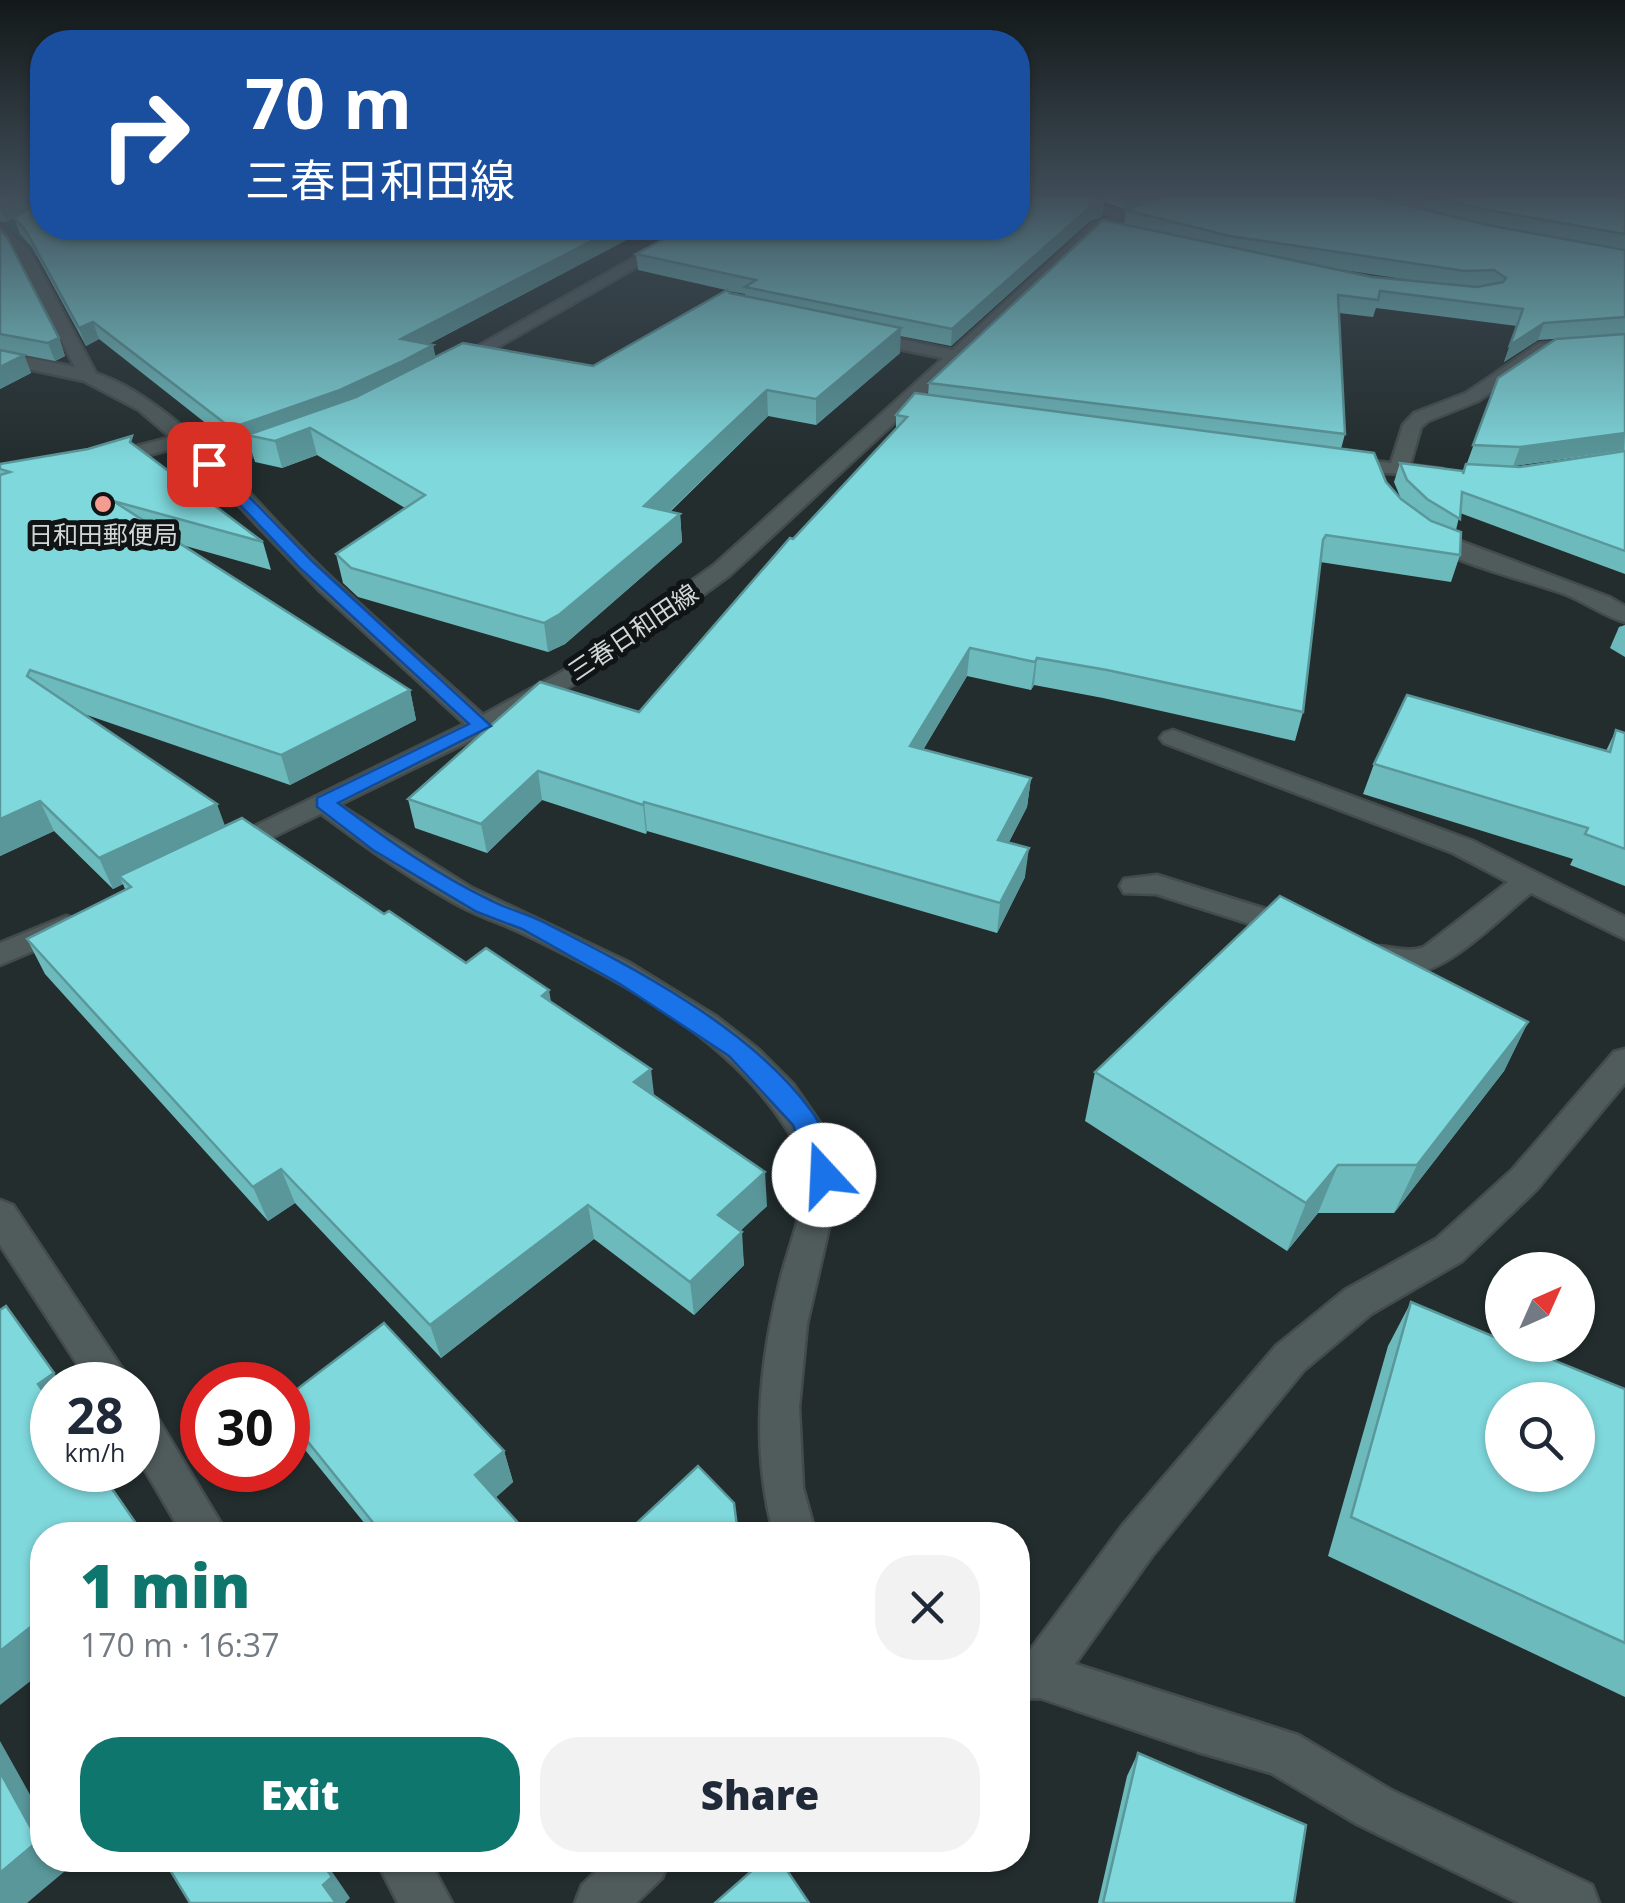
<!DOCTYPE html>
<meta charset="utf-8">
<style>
:root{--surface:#fff;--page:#f2f2f3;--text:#1f2937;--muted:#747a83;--accent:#0f766e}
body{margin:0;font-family:"Open Sans","Noto Sans JP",sans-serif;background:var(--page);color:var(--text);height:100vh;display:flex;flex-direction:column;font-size:38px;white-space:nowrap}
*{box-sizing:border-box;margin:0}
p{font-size:32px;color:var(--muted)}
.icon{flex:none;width:55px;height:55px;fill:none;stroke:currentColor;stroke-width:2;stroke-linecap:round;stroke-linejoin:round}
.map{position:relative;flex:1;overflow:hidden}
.sheet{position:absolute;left:30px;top:1522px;width:1000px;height:350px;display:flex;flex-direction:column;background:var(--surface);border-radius:40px;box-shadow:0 2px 8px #0004}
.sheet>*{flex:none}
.banner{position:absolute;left:30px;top:30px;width:1000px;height:210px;border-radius:40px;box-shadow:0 2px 8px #0004;background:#1a4fa0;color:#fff;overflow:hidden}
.needle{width:65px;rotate:45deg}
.fabs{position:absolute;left:1485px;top:1252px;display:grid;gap:20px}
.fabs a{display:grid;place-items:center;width:110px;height:110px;border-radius:50%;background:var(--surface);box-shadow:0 2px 8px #0004;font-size:50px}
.speed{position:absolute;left:30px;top:1362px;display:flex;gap:20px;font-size:50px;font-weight:700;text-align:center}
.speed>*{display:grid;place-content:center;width:130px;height:130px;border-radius:50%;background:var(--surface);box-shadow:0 2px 8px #0004;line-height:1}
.speed small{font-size:25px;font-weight:400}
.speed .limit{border:15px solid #d22;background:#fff;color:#111}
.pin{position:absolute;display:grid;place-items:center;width:85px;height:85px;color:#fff;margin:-42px;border-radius:20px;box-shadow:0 5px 15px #0006}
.me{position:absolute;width:110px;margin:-55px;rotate:340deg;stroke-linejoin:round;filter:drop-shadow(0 0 8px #0008)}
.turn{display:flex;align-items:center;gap:35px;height:210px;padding:0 50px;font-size:45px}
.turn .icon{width:130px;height:130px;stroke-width:2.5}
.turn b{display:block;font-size:70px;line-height:85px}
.round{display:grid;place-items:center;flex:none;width:105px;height:105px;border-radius:40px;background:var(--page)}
.overview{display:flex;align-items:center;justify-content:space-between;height:170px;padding:0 50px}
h1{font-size:60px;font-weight:800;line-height:75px;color:var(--accent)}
.button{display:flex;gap:20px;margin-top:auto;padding:20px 50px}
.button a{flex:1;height:115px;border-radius:40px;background:var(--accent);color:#fff;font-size:40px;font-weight:800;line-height:115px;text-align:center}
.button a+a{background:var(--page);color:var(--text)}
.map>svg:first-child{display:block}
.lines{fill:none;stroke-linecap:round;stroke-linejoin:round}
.river{fill:#256b6e;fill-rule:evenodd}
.minor-casing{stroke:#434b4c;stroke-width:5}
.secondary-casing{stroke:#434b4c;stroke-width:5}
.minor{fill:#505b5b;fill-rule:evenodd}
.secondary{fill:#505b5b;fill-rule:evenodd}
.wall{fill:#6dbabd;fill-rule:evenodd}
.shaded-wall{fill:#59979a}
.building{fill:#7fd8dc;stroke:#59979a;stroke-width:2.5;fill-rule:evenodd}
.route{fill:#1a73e8;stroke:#114b97;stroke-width:2.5}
.poi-dot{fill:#f59c91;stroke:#101415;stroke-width:4}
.labels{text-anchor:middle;stroke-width:10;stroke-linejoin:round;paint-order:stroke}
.far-poi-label{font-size:25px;fill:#d1d7d7;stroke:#101415}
.far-street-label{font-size:25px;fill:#d1d7d7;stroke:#101415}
</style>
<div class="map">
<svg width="1625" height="1903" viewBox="0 0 1625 1903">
<rect width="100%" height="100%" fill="#232d2e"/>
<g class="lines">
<path class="river" d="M42 202V228H69L43 254 0 264V220L20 208Z"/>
<g class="minor-casing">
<g id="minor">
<path d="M1053 196H1074L1133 216 1121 219Z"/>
<path d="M0 224 29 249 98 377 95 381 80 377 16 251 0 236Z"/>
<path d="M687 228H704L458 370 443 366Z"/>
<path d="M862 331 957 351 966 356 957 361 856 340 854 336Z"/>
<path d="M1625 337V347L1548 353 1478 401 1428 421 1421 427 1410 465 1443 469V477L1343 470 1333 464 1343 458 1391 463 1403 425 1414 413 1466 393 1538 344Z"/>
<path d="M292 432 301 438 299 442 209 470 199 464Z"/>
<path d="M184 434 193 440 191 444 106 466 96 460 99 456Z"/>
<path d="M1423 527 1609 597 1625 606V622C1605 617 1587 603 1567 595 1528 580 1440 561 1413 533L1416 529Z"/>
<path d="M1173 730 1473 841 1625 917V939L1531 893C1504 914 1448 972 1415 972 1398 973 1376 967 1360 962L1356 955 1360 948C1382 941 1403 955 1424 947L1508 882 1453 853 1164 743 1160 738 1164 733Z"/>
<path d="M324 795 472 888 628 962 717 1017 758 1049 793 1084 820 1123 841 1175 807 1324 799 1407 803 1488 816 1535H774C751 1451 759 1365 780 1281 788 1248 804 1211 806 1178 807 1161 792 1136 783 1123 723 1033 616 978 522 933 499 922 475 915 453 902 404 875 359 842 315 809L311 803 315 797Z"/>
<path d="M1157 875 1304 921 1309 928 1304 935 1294 938 1156 894 1124 893 1120 886 1124 879Z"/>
<path d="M1625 1049V1083L1537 1189 1462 1261 1371 1314 1304 1370 1152 1556 1075 1664 1298 1735 1391 1790 1592 1885 1599 1903H1519L1357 1824 1271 1773 1198 1752 1040 1698 1018 1699V1653H1028L1122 1526 1276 1346 1345 1290 1436 1239 1513 1169 1614 1052Z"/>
<path d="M608 1860H669L662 1878 636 1903H575L582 1885Z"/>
</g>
</g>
<g class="secondary-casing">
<g id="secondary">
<path d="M1173 196H1193L1102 230 730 575 646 637 583 679 490 731 230 858 220 855 216 849 220 843 465 724 320 591 188 452 139 410 84 381 0 363V353C41 361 87 365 125 386 200 428 253 501 314 561 368 614 427 664 483 715L567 669 714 565 1092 224Z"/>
<path d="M66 916 76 919 81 926 76 933 0 965V943Z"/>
<path d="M0 1200 13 1205 133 1385H91L0 1245Z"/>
<path d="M138 1403 152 1409 228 1535H183L138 1458Z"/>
<path d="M376 1860H429L452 1903H398Z"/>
</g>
</g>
<use href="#minor" class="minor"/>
<use href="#secondary" class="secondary"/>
</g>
<g class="wall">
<path d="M0 196 374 232 481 235H636L429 344 433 345 435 357 593 366 726 290 638 270 636 254 1018 196H1161L1124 209 1104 202 1102 217 1090 221 951 346 900 336V353L816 425 768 416 670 512 680 514 682 542 565 644 548 652 358 597 343 583 336 554 405 508 317 455 282 468 255 462 249 442 236 447 99 339 86 346 32 247 20 234 14 218 16 217 6 222 0 221ZM728 291 745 294V296L730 293Z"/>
<path d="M1165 196H1625V334L1538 340 1504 362 1517 326 1376 308 1373 317 1339 313 1345 434 1341 449 1386 482 1401 499 1394 482 1400 463 1463 474 1498 378 1625 334V451L1513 466 1520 467 1625 451V574L1460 513 1456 530 1460 555 1451 582 1320 562 1303 712 1295 741 1103 698 1034 685 1031 690 967 676 923 750 1031 778 1027 807 1009 842 1025 877 997 933 647 831 646 834 542 800 487 853 415 828 408 799 639 712 793 539 896 428V415L928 395 929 383 1124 225 1126 210ZM1323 267 1430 283 1372 277Z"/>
<path d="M0 230 59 338 65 356 55 361 24 355 31 373 0 389Z"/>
<path d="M136 446 263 542 271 570 182 545 410 690 416 720 290 785 84 714 225 826 384 914 466 963 551 1002 654 1096 767 1206 740 1231 744 1265 694 1315 594 1239 441 1358 295 1203 268 1221 45 974 27 939 125 889 123 884 113 889 54 831 0 856V464Z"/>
<path d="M1625 625V657L1610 648 1619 627Z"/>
<path d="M1616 730 1625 733V886L1570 865 1573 859 1363 794 1374 764 1606 751Z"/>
<path d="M1528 1022 1504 1071 1394 1213H1318L1287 1251 1085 1121 1095 1072Z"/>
<path d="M1411 1302 1625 1389V1697L1328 1556 1388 1346Z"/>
<path d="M288 1396 504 1451 513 1482 495 1498 529 1535H374L293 1435 288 1424Z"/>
<path d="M1138 1753 1294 1903H1098L1127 1776Z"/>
</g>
<g class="shaded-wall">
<path d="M20 196H40L42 203 6 222 0 206Z"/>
<path d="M1126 196H1161L1124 209Z"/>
<path d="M1104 201 1102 217 1090 221 951 346 952 329 1091 206Z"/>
<path d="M617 228H636V235L404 357 401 339Z"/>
<path d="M93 322 99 339 86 346 79 328Z"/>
<path d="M1544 323 1538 340 1504 362 1510 345Z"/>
<path d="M901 328 900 353 816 425V399Z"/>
<path d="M59 338 65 356 55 361 48 343Z"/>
<path d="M433 345 437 363 404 381 247 435 249 442 236 447 231 428Z"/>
<path d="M24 355 31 373 0 389V367Z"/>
<path d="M767 390 768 416 646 534 644 506Z"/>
<path d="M310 428 317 455 282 468 275 441Z"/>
<path d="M1625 433 1624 450 1513 466 1520 447Z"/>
<path d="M680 514 682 542 565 644 548 652 544 623Z"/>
<path d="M970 648 967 676 908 775 910 746Z"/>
<path d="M1037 658 1034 685 1031 690 1035 662Z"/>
<path d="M410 690 416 720 290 785 281 755Z"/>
<path d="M538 771 542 800 487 853 481 824Z"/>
<path d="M1031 778 1027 807 995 869 998 840Z"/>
<path d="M40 801 54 831 0 856V819Z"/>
<path d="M644 802 647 831 646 834 643 805Z"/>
<path d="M217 804 228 834 119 876 123 884 113 889 99 858Z"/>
<path d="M1029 848 1025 877 997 933 1000 903Z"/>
<path d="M549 990 555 1025 542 996Z"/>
<path d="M1528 1022 1504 1071 1394 1213 1417 1165Z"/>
<path d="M651 1069 655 1103 634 1082Z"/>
<path d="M1338 1165 1318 1213 1287 1251 1306 1203Z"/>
<path d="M281 1169 295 1203 268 1221 253 1187Z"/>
<path d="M765 1172 767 1206 721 1249 718 1215Z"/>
<path d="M588 1205 594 1239 441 1358 430 1325Z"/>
<path d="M742 1232 744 1265 694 1315 690 1282Z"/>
<path d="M54 1373 63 1385H52V1404L38 1384Z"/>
<path d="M504 1451 513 1482 486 1506 475 1475Z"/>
<path d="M99 1470H100L145 1535H144Z"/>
<path d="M42 1618V1672L0 1705V1651Z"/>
<path d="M0 1741 42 1816V1860H67L71 1866 27 1903H0Z"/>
<path d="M320 1860H324L350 1898 345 1903H336L323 1885Z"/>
</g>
<g class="building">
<path d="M0 196H20L0 206Z"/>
<path d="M38 196H42V228H371L374 232 389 228H460L481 235 502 228H617L401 339 433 345 401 362 340 390 231 428 93 322 79 328 26 231 14 218 38 204Z"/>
<path d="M1018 196H1088L1104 201 1091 206 952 329 745 287 756 280 636 254 684 228H1018Z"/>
<path d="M1165 196H1370L1487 225 1625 250V317L1544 323 1510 345 1523 309 1380 291 1378 300 1338 295 1345 434 929 383 1103 220 1372 277 1477 287 1503 282 1506 278 1494 270 1465 271 1230 236 1126 210Z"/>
<path d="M1428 196H1625V234L1488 210Z"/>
<path d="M0 230 7 237 59 338 48 343 0 334Z"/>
<path d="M727 290 730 293 901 328 816 399 767 390 644 506 680 514 560 614 544 623 351 568 336 554 425 495 310 428 275 441 247 435 356 397 463 343 593 366Z"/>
<path d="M1625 334V433L1520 447 1473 445 1498 378 1556 339Z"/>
<path d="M0 350 24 355 0 367Z"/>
<path d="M915 393 1374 453 1386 482 1401 499 1431 521 1461 532 1460 555 1326 535 1323 540 1303 712 1107 670 1037 658 1035 662 970 648 910 746 1031 778 998 840 1029 848 1000 903 644 802 643 805 538 771 481 824 408 799 540 682 639 712 790 538 793 539 907 417 896 415Z"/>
<path d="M132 436 130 442 263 542 113 501 410 690 281 755 30 670 27 676 217 804 99 858 40 801 0 819V475L10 472 0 469V464L88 449Z"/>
<path d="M1625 451V551L1462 492 1460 519 1427 499 1407 480 1400 463 1463 471V474L1466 464 1520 467Z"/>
<path d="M1407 695 1610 752 1616 730 1625 733V849L1585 834 1588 828 1374 764Z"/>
<path d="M242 818 384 914 389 911 466 963 486 948 549 990 542 996 651 1069 634 1082 765 1172 718 1215 742 1232 690 1282 588 1205 430 1325 281 1169 253 1187 27 939 131 887 119 876Z"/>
<path d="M1280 896 1528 1022 1417 1165H1338L1306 1203 1095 1072Z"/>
<path d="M1411 1302 1502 1340V1345H1516L1625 1389V1643L1351 1517ZM1502 1400H1578V1475H1502Z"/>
<path d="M6 1306 54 1373 38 1384 52 1404V1470H99L144 1535H42V1618L0 1651V1310Z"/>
<path d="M384 1323 504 1451 475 1475 529 1535H383L288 1417V1396Z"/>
<path d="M698 1466 734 1503 738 1535H624Z"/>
<path d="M1138 1753 1306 1825 1294 1903H1103Z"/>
<path d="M0 1772 38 1841 0 1873Z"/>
<path d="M164 1860H320L332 1877 323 1885 336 1903H190Z"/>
<path d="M764 1860H780L809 1903H715Z"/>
</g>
<linearGradient id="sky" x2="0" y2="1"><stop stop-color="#131919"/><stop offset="0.42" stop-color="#3f4c57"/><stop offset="1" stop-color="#3f4c57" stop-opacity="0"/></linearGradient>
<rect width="1625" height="462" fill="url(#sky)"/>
<path class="route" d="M204 461H214L313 562 491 726 338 803C386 839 437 875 492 901 507 909 525 913 541 921 632 967 752 1028 812 1112 825 1130 832 1154 837 1175L833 1183 824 1186 815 1183 793 1125 729 1056 620 984 522 929 477 912 373 850 317 807V798L469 724 301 569 204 467Z"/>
<circle class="poi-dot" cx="103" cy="504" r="10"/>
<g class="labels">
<g class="far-poi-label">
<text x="103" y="544">日和田郵便局</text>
</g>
<g class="far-street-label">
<text transform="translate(633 632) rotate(-34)" y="9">三春日和田線</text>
</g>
</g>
</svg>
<div class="fabs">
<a><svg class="needle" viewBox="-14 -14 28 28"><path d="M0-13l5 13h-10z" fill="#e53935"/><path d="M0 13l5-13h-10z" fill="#747a83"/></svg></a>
<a><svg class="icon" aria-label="search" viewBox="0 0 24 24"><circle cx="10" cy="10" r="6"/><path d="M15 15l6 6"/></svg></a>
</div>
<div class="speed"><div>28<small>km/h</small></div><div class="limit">30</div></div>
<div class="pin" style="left:209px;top:464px;background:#d93025"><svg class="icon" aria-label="arrive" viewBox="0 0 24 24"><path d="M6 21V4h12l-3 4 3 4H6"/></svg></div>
<svg class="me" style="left:824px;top:1175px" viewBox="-20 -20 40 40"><circle r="19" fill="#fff"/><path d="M0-13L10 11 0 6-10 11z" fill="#1a73e8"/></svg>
<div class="banner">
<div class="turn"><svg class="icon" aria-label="right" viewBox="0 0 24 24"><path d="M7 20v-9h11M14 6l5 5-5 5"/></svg><div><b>70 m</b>三春日和田線</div></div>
</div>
<section class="sheet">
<div class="overview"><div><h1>1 min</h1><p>170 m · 16:37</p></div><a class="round"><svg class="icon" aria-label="close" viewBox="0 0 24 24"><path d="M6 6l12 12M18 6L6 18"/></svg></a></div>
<div class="button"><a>Exit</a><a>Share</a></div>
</section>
</div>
